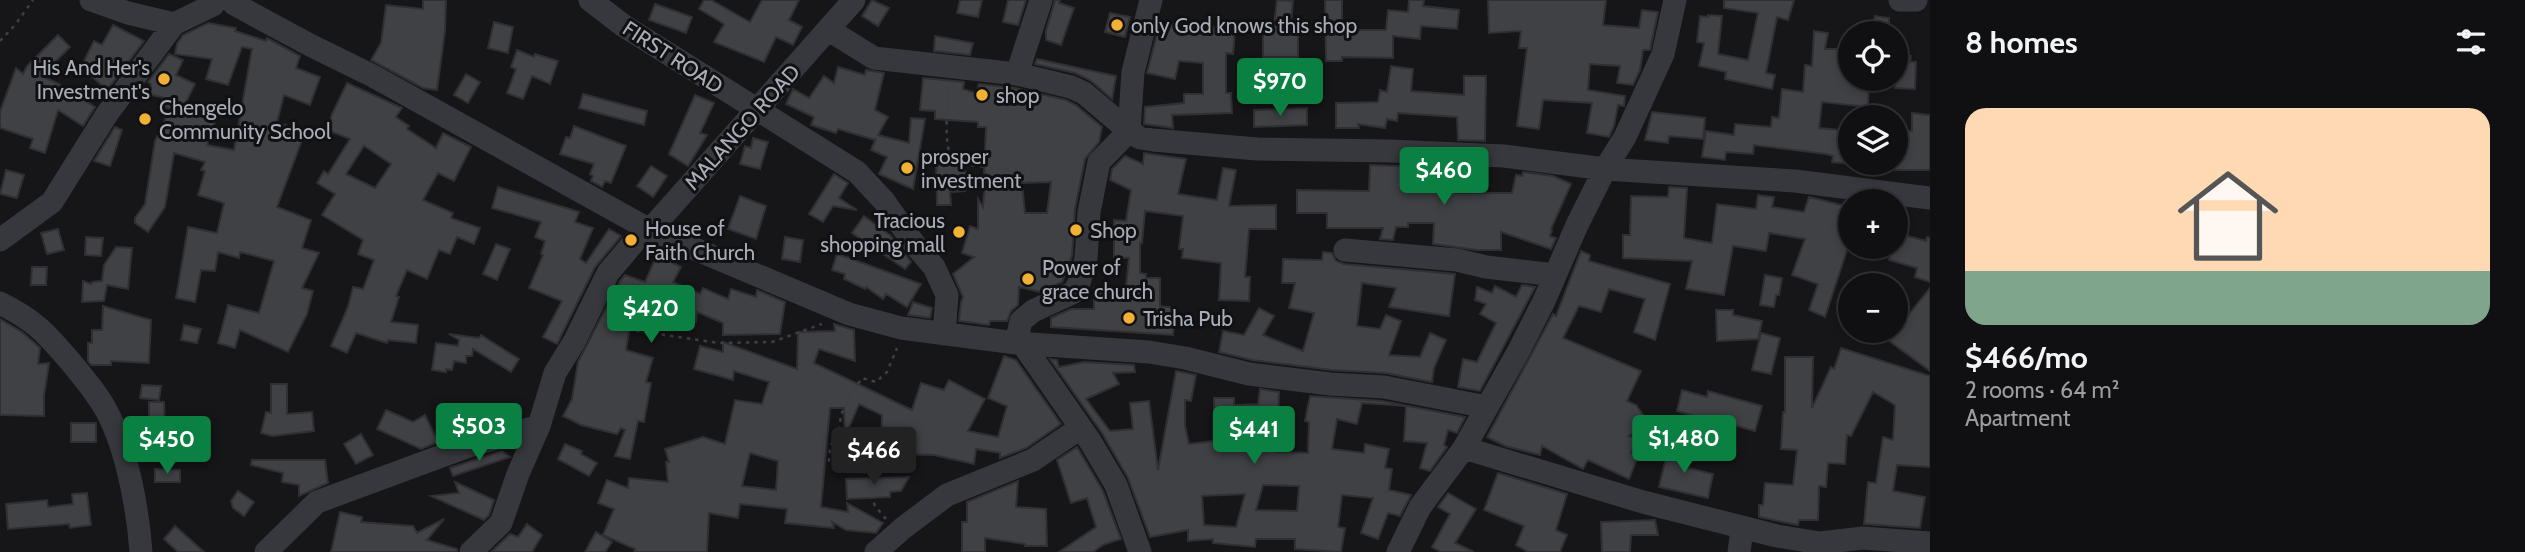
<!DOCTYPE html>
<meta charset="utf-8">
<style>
body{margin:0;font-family:Cabin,sans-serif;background:#19191b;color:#f1f3f6;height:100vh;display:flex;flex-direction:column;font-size:26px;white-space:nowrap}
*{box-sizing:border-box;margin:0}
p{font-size:23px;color:#9c9d9f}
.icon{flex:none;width:38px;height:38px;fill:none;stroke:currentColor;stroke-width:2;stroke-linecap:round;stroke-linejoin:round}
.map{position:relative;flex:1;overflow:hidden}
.details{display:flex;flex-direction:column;background:#101012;width:595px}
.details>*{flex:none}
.tools{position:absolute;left:1838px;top:21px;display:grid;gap:14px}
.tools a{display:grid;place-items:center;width:70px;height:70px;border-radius:50%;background:#101012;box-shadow:0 4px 10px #0003,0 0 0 2px #303032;font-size:35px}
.price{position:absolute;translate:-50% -60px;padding:0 16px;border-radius:7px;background:#0b8043;color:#fff;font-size:23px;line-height:46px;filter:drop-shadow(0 2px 4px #0008)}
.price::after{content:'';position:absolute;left:50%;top:42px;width:21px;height:16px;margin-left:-10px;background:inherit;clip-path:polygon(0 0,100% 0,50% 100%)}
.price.active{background:#222;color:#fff}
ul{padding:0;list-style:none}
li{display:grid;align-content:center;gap:14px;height:371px;padding:0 35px}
li span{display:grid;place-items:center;height:217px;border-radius:21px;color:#555}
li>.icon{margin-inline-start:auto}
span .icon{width:126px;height:126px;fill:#fffc;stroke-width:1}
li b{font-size:30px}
h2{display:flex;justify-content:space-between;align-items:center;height:84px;padding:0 35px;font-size:30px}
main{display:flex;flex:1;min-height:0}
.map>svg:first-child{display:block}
.building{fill:#404145;stroke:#303034;stroke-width:2;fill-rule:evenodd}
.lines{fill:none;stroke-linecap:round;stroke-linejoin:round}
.path{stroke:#3d3f44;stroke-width:2.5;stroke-dasharray:3.5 5;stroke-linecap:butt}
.minor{stroke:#37383d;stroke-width:23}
.poi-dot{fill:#f2b134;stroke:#111113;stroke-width:2.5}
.labels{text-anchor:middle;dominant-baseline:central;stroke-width:6;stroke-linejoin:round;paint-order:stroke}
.poi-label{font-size:21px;fill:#a8adb8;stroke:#111113;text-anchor:start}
.street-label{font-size:21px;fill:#a8adb8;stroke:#111113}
</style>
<main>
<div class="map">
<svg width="1930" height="552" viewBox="0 0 1930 552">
<rect width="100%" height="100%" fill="#161618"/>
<path class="building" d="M423,0H446L445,31L437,90L423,88L371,60L381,43L386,5L423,9Z
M704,0H711L750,22L762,0H799L789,20L802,27L793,45L776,37L764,62L714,42L724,24L699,9Z
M872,0L889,8L878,26L862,16Z
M960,0H982L978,17L957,13Z
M1008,0H1026L1018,25L1003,22Z
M1055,0H1060L1059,3L1074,8L1061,45L1046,40V31Z
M1277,0L1293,1L1290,34H1298V57H1263V34H1273Z
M1325,0H1342V24H1349V30H1386L1388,10L1408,12L1409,0H1424L1423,6L1459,10L1457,29L1421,26L1420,39L1393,36V58L1342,57V61H1326Z
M1488,0H1606L1603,25L1639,28L1642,10L1658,12L1650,50H1643L1640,70L1633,85L1617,83L1620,66L1590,64L1588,90L1625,96L1624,106L1618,105L1614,126L1609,137L1587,133L1592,103L1543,100L1539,129L1517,126L1527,48H1519L1521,31L1489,33Z
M1724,0H1794L1788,20L1777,17L1766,73L1775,75L1772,89L1725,79L1726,72L1699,66L1704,43L1697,42L1700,16L1708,17V15L1722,16L1718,54L1748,60L1758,13L1724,8Z
M655,4L692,17L686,33L649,20Z
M1110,13L1130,17L1125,37L1105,32Z
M1875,16L1889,18V33H1872Z
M494,22L513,27L508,53L488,48Z
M1165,22L1235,29L1233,54L1226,53V93H1231L1232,113L1172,115L1173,128L1144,124L1145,107L1184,103V94H1203V63L1179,61L1175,79L1147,73L1157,34L1164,36Z
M208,23L236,28L235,31L266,41L267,38L300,56L296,68L320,77L310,105L284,95L277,122L305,132L277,207L311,220L302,248L319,253L302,288L313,291L307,314L288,352L240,330L235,348L218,343L228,305L259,313L274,261L240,252L239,258L218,252L215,271L201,270L195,302L176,298L188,227L217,233L224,203L198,195L205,171L201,170L205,162L174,153L165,207L148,232L135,223V218L145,204L155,141L170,109L161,105L162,97L146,94L151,84L148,82L169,54L183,60L176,75L195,84L185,104L217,116L207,145L234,150L252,49L242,47L228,85L206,79L212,59L175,54L177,44L183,35Z
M113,25L144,41L107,90L81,67L94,41L102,45Z
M1814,31L1828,33L1825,49H1850V79H1869L1868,107L1822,102L1819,128L1850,131V164L1832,162L1833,156L1826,154L1754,145L1753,154L1726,152L1725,160L1702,157L1706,131L1734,135L1735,124L1771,127L1772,117L1779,118L1782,89L1803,92L1805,65L1812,66Z
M58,35L70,47L41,76L59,84L95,107L83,126L58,110L45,153L30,148L33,139L0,128V112L16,68L23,74L27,66Z
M935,36L973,43L970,55L934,51Z
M517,50L534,57L535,54L558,61L550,84L532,76L523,99L507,93L516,69L511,67Z
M1895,55L1911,56L1910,62H1916L1915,89L1895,88Z
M1037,59L1116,76L1112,99L1090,80L1075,73L1035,64Z
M1391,66L1413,69L1411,91L1464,95V76H1486L1485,141L1458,140L1457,117L1398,113L1397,121L1387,119L1385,128L1358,124L1359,128H1336V103L1378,102L1380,90L1387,92Z
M838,67L865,75L866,70L884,73L875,110L888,117L878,135L909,143L911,118L925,119L913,189L879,174L887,157L871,150L876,138L875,140L838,129L836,133L811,125L814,117L786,104L793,89L809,98L824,76L834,83Z
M466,74L480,82L468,103L454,95Z
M923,78L964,82L963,89L976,93L979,84L1015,88L1066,100L1076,105L1102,127L1099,142L1085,159L1075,209L1072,256L1062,282L1040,292L1019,287L1018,305L1011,311L1007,321H990L989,325L959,321L961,302L963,297L953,274L974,257L962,253L970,226L978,229V199L983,207L986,174L984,173L986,127H978V122L935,119V111L920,110ZM1051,182L1047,213H1025L1022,183Z
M347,83L402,108L396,117L409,126L407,129L436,148L443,133L471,147L454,181L438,173L423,200L453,213L451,218L480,228L474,244L457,237L450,254L439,250L427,279L407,270L396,296L399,297L391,322L418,325L416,343L388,340L387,343L356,333L347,353L331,346L348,307L353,287L363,289L374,260L358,254L363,240L322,215L335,194L317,183L324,171L328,174L350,139L327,130L332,114ZM364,146L391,164L375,188L346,174Z
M583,94L647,111L644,125L579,108Z
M695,95L714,103L700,133L707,135L688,166L669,154Z
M1307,108V125L1254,127V110Z
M1652,112L1705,118L1703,139L1669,136L1668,143L1645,140Z
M1912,113L1930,115V170H1895V131H1912Z
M574,126L626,146L611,183L605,181L602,187L591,181L593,176L590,174L594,164L560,154L566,137L570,138Z
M115,127L122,130L110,166L94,161Z
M753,138L768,142L760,169L740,164L745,146L751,148Z
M1144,153L1186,159L1178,194L1217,200L1223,168L1236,170L1229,206L1276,205V229H1249L1245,277H1250L1249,301L1219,300L1221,263L1182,258L1183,249H1179L1183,216L1145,211L1142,243H1140V273L1146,274V278H1160V306L1176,308L1173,335L1051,327V318L1071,309H1094V288L1126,287L1129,258L1114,257V220L1126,221L1131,190L1110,180L1112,169L1125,156L1143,164Z
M936,162L961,163L970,181L965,191L950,192L951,205H937Z
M1370,165L1456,168V193H1512L1516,175L1522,176L1523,172L1553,176L1571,184L1551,229L1552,230L1550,236L1556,238L1551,249L1501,232V250H1477L1433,244L1434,223H1408V227H1396L1393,240L1380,239L1383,228H1327V213H1297V190L1369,191Z
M651,166L667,176L653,197L637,186Z
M6,170L24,175L17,198L0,194Z
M834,174L848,183L839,198L857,210L833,206L823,222L809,214Z
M498,187L579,212L575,222L593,228L580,259L586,263L609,229L621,236L595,267L557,344L543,337L562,301L529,288L543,255L541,254L545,241L535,237L541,222L492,208Z
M1669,187L1687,188L1684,238L1712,243L1717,204L1756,209L1758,195L1774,197L1772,207L1804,212L1809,197L1850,207V241L1825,317L1809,310L1818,284L1792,275L1805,239L1769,233L1766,251L1733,246L1724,295L1686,289L1692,261L1623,258V235H1630L1631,196L1668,197Z
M740,196L766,206L756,239L728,229Z
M864,216L891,236L911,262L905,269L852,233Z
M58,229L64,250L47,254L41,233Z
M1896,233L1926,241L1927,237L1930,238V282L1915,277L1917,268L1889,260L1892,247H1895Z
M86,237L103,238L101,256L85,255Z
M785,237L803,240L800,262L782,259Z
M496,244L510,249L497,280L483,274Z
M116,247L132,248L128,289L107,285L104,301L82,302L83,281L91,284L92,282L102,281L104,265Z
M1581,251L1590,255L1589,261L1670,284L1655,340L1634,332L1645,299L1609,289L1601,312L1579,306L1563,338L1641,371L1627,401L1636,405L1649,423L1629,436L1638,438L1631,453L1638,456L1629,479L1588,460L1583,469L1542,446L1540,455L1505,446L1487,437L1553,314L1556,316Z
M1323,252L1332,253L1336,261L1344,264L1455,274L1449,316L1389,307L1396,288L1362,283L1357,326L1380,329L1386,315L1401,321L1389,355L1420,357L1430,333L1446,340L1434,368L1432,382L1385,373L1331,370L1252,360L1219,352L1223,331L1244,335L1259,308L1274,316L1263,335L1303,351L1314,313L1289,308L1295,283H1282L1283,259L1322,260Z
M837,254L846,257L921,284L907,307L886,294L883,299L866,287L865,289L844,279L845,274L832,270Z
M657,255L681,267L673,282L700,294L703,288L728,299L731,289L756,297L757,290L785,302L780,334L723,335V323L697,312L696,322L681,320L679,329L643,321L642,325L633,323V326H630L626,350L653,358L646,382L651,383L644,422L638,421L630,459L615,456L625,430L621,428L617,434L581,425L563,416L572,399L578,362L620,281L625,275L645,282Z
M32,267H47L46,285H31Z
M1765,275L1782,278L1779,295H1776L1774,307L1760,305Z
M1522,285L1535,287L1480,391L1458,387L1463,359L1477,362L1496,323L1480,314L1486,304L1475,300L1477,287L1492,293L1495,286L1516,297Z
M1930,288V371L1888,340Z
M913,302L932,308L930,318L908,315Z
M103,306L151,320L149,363L111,361V365H91L88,361V343H92V330H102Z
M1716,310H1733V315L1762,321L1758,339L1717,341Z
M0,319L22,332L40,348L38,364L49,363L44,396V416L0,415Z
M834,324L854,330L855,361L819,349L814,363L912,410L921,383L944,390L949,380L985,399L968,431L998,437L1007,406L988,398L1004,356L1016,360L1061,424L1026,448L1000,458V453L976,449L974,464L934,455L881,454L882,415L859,404L845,437L844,408H830L821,507L848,512L847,503L883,523L876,533L846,530L832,522L834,528L785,523L787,509L740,504L738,518L709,513L707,552H634L635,549L603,535L614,509L598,503L607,480L628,488L629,478L668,482L666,462H669L665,449L703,437L725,444L735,400L762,404L769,382L734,371L733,380L694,369L700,346L723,352V342L797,369L798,332L835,331ZM750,453L778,461L776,490L742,486Z
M184,325L201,329L197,343L181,340Z
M1761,333L1780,338L1771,374L1752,370Z
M449,334L479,338L481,335L519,359L511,372L473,349L472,356H466V363L454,361L452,370L446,369V372L432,370L436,343L458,346L459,340Z
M1841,348L1930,376V467L1897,465L1893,491L1925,497L1920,528L1864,524L1868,482L1876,483L1883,437L1893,440L1895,405L1873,392L1851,436L1847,435L1845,464L1828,463L1826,487L1819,486L1818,520H1799L1798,525L1759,517V505H1763L1765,483L1793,485L1797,450L1781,449L1783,412H1785V357H1813L1812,408L1831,367L1834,369Z
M1050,359L1057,360L1059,367L1084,362L1134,365L1135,372L1113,373L1119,384L1086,399L1110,431L1133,429L1130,403L1149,401L1158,470L1176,371L1196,375L1191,401L1185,400V426L1189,444L1214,441V398H1234V405L1258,404L1260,389L1279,392L1277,452L1308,453L1309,422L1305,421L1310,396L1382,401L1465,417L1457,433L1448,430L1444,445L1447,447L1430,471L1420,468L1427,443L1404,441L1406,406L1362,403L1357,424L1337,419L1332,449L1364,453L1365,444L1389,449L1385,468L1392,469L1389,490L1411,495L1400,516L1388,513L1378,539L1361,533L1373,498L1342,495L1338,527L1345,528L1341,552L1295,549V539H1256L1255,547L1213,543V539L1188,541V530L1150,537L1128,478L1102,433ZM1263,485L1299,486L1297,511L1256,510ZM1245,494L1236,527L1204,525L1202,496Z
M271,384H287V414L312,412L314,431L272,436L261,433L266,412L271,413Z
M142,385L161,386L159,400L140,398Z
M1682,390L1707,397L1708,391L1762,406L1755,431L1733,425L1732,427L1677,411Z
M149,402H164L166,457H149Z
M386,410L413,422L425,415L438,442L421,449L377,429Z
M71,423H96V442H71Z
M361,434L373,455L356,464L344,444Z
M565,444L582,451L581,454L597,463L589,476L558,459Z
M1669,445L1688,450L1684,467L1713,474L1708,498L1659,487Z
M1077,447L1103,491L1121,539L1103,545L1093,552H1059L1096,527L1087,498L1071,503L1057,460Z
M502,451L510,457L453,476L450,468Z
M252,460H325L328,483L299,496V485L282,482L283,473L251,465Z
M155,469L180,470V482H155Z
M1498,473L1567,494L1556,530L1567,535L1560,552H1528L1516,545L1524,526L1484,510Z
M909,477L901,491L890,492V497L847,499L846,479Z
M1018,481L1016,507L1046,509L1047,546H1025V544L985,538V552H962V522H967V502Z
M455,482L494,500L489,515L484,520L431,496L459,493Z
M238,491L254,502L244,516L233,508L231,501Z
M87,493L91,525L70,528L69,524L8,529L6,504L47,500L48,507L73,504L72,494Z
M1448,493L1476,509L1455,543L1474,552H1441L1432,547L1450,514L1438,507Z
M340,512L362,517L361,522L413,526L417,533L444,519L427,540L457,549V552H331Z
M1655,520L1658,535H1631L1630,552H1602L1601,522Z
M527,524L542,535L532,552H491L510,534L518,537Z
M175,526L204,552H178L164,539Z
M596,532L612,542L605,552H585Z"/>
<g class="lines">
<path class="path" d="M0,41L15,25L33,0
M948,87C948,106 943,143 952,159L968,165L1053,173L1078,163
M603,324L618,328L719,343L772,342L822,324
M886,519L875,506L862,464L829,461L830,446L839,431L841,415L851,394L862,378L876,382L887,372L897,348"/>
<path class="minor" d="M91,0L128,13L174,24
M590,0L624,26L857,172L884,201L915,245L934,267L947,295L944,334
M1900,0H1916
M234,4L308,44L373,76L650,230L849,314L901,328L1016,343L1149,352L1185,358L1249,374L1330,384L1384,387L1487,407
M829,30L874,58L1017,74L1071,87L1084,93L1129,131L1140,138L1153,140L1257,149L1390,151L1504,156L1605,169L1795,181L1930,198
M1017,74L1041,0
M0,240L52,202L107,114L174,24L213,5
M1345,250L1457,260L1486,267L1555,275
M0,303C34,320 45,332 69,360C83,377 97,393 107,412C127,449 138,510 141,552
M1016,343L1021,321L1033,311L1074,292L1079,283L1086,258L1089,212L1099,162L1129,131L1133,72L1151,0
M1022,343L1090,441L1116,485L1140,552
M1464,448L1643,502L1777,536L1820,543L1863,538L1930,543
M266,552L317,502L469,446L539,426
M471,552L501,523L518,474L539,426L555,373L574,342L608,273L640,235L650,230L854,0
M876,552L903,528L947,495L1033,460L1080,428
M1398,552L1420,507L1464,448L1517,354L1544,301L1577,225L1605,169L1625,137L1663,54L1675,0
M1739,552L1742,529"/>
</g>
<g class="poi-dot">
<circle cx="1117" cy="25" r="7"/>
<circle cx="164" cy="79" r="7"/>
<circle cx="982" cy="95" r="7"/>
<circle cx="145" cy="119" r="7"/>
<circle cx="907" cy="168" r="7"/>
<circle cx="1076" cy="230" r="7"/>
<circle cx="959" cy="232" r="7"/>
<circle cx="631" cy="240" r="7"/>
<circle cx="1028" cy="279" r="7"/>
<circle cx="1129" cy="318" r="7"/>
</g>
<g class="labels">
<g class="poi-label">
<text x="1131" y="25">only God knows this shop</text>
<text x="150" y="67" text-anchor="end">His And Her's<tspan x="150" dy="24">Investment's</tspan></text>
<text x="996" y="95">shop</text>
<text x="159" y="107">Chengelo<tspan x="159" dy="24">Community School</tspan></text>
<text x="921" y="156">prosper<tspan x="921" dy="24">investment</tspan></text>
<text x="945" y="220" text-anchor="end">Tracious<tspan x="945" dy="24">shopping mall</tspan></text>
<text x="645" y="228">House of<tspan x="645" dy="24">Faith Church</tspan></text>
<text x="1090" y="230">Shop</text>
<text x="1042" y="267">Power of<tspan x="1042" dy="24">grace church</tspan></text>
<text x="1143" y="318">Trisha Pub</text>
</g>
<g class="street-label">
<text transform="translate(673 57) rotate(33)">FIRST ROAD</text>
<text transform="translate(742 127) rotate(-48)">MALANGO ROAD</text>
</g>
</g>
</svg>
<div class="tools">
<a><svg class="icon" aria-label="locate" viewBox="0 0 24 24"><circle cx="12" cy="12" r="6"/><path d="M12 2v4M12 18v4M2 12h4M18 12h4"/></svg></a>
<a><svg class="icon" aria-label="layers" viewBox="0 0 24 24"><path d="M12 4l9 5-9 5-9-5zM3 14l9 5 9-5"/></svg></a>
<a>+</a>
<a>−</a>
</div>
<b class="price" style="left:1280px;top:118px">$970</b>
<b class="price" style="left:1444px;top:207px">$460</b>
<b class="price" style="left:651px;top:345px">$420</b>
<b class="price" style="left:479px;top:463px">$503</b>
<b class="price" style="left:1254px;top:466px">$441</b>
<b class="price" style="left:1684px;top:475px">$1,480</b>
<b class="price" style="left:167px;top:476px">$450</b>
<b class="price active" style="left:874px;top:487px">$466</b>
</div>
<section class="details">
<h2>8 homes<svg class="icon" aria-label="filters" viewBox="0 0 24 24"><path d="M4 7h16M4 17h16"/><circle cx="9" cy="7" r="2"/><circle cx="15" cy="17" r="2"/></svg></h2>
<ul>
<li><span style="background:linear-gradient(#ffd9b3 75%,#7fa58c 0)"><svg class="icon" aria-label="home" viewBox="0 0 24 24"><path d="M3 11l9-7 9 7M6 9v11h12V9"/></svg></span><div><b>$466/mo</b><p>2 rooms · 64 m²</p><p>Apartment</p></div></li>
</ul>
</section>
</main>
